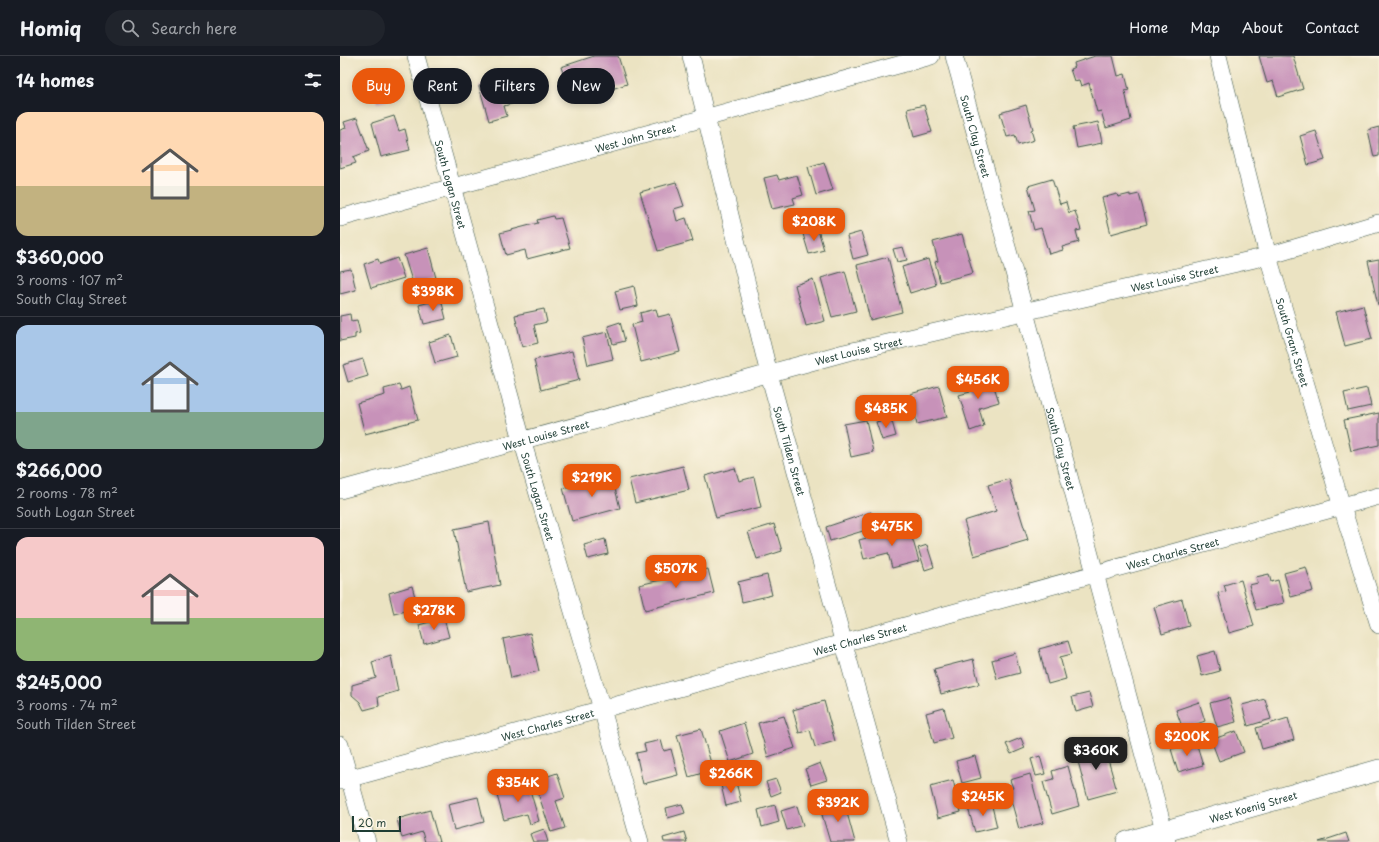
<!DOCTYPE html>
<meta charset="utf-8">
<style>
body{margin:0;font-family:"Playpen Sans",sans-serif;background:#20242c;color:#f1f3f6;height:100vh;display:flex;flex-direction:column;font-size:15px;white-space:nowrap}
*{box-sizing:border-box;margin:0}
p{font-size:13px;color:#9ea1a6}
.icon{flex:none;width:22px;height:22px;fill:none;stroke:currentColor;stroke-width:2;stroke-linecap:round;stroke-linejoin:round}
.map{position:relative;flex:1;overflow:hidden}
.details{display:flex;flex-direction:column;background:#171b24;width:340px}
.details>*{flex:none}
.banner{position:absolute;left:12px;top:12px;width:380px;height:36px;display:flex;gap:8px}
.scale{position:absolute;left:12px;bottom:10px;width:49px;box-sizing:border-box;padding-left:4px;border:2px solid #1f3d34;border-top:0;font-size:11px;line-height:14px;white-space:nowrap;color:#1f3d34;-webkit-text-stroke:3px #fcf5e5;paint-order:stroke}
.price{position:absolute;translate:-50% -34px;padding:0 9px;border-radius:8px;background:#ea580c;color:#fff;font-size:13px;line-height:26px;filter:drop-shadow(0 1px 2px #0008)}
.price::after{content:'';position:absolute;left:50%;top:24px;width:12px;height:9px;margin-left:-6px;background:inherit;clip-path:polygon(0 0,100% 0,50% 100%)}
.price.current{background:#222;color:#fff}
ul{padding:0;list-style:none}
li{display:grid;align-content:center;gap:8px;height:212px;padding:0 16px}
li+li{border-top:1px solid #363941}
li span{display:grid;place-items:center;height:124px;border-radius:12px;color:#555}
li>.icon{margin-inline-start:auto}
span .icon{width:72px;height:72px;fill:#fffc;stroke-width:1}
li b{font-size:17px}
h2{display:flex;justify-content:space-between;align-items:center;height:48px;padding:0 16px;font-size:17px}
.chip{padding:0 14px;border-radius:18px;background:#171b24;box-shadow:0 2px 6px #0003;font-size:14px;line-height:36px}
.chip.current{background:#ea580c;color:#fff}
header{display:flex;align-items:center;gap:24px;box-sizing:border-box;height:56px;padding:0 20px;background:#171b24;border-bottom:1px solid #363941}
header strong{font-size:19px}
nav{display:flex;gap:22px;margin-inline-start:auto;font-size:14px}
.search{width:280px;height:36px;background:#20242c;display:flex;align-items:center;gap:10px;box-sizing:border-box;padding:0 14px;border-radius:22px;color:#9ea1a6;font-size:15px}
main{display:flex;flex:1;min-height:0}
.map>svg:first-child{display:block}
.building{fill:#c792b9}
.lines{fill:none;stroke-linecap:round;stroke-linejoin:round}
.minor-casing{stroke:#3e5649;stroke-width:18}
.tertiary-casing{stroke:#3e5649;stroke-width:22}
.minor{stroke:#fff;stroke-width:17}
.tertiary{stroke:#fff;stroke-width:21}
.labels{text-anchor:middle;dominant-baseline:central;stroke-width:3;stroke-linejoin:round;paint-order:stroke}
.street-label{font-size:10px;fill:#1f3d34;stroke:#fcf5e5}
</style>
<header>
<strong>Homiq</strong>
<div class="search"><svg class="icon" aria-label="search" viewBox="0 0 24 24"><circle cx="10" cy="10" r="6"/><path d="M15 15l6 6"/></svg>Search here</div>
<nav><a>Home</a><a>Map</a><a>About</a><a>Contact</a></nav>
</header>
<main>
<section class="details">
<h2>14 homes<svg class="icon" aria-label="filters" viewBox="0 0 24 24"><path d="M4 7h16M4 17h16"/><circle cx="9" cy="7" r="2"/><circle cx="15" cy="17" r="2"/></svg></h2>
<ul>
<li><span style="background:linear-gradient(#ffd9b3 60%,#c2b280 0)"><svg class="icon" aria-label="home" viewBox="0 0 24 24"><path d="M3 11l9-7 9 7M6 9v11h12V9"/></svg></span><div><b>$360,000</b><p>3 rooms · 107 m²</p><p>South Clay Street</p></div></li>
<li><span style="background:linear-gradient(#a9c7e8 70%,#7fa58c 0)"><svg class="icon" aria-label="home" viewBox="0 0 24 24"><path d="M3 11l9-7 9 7M6 9v11h12V9"/></svg></span><div><b>$266,000</b><p>2 rooms · 78 m²</p><p>South Logan Street</p></div></li>
<li><span style="background:linear-gradient(#f6c9c9 65%,#8fb573 0)"><svg class="icon" aria-label="home" viewBox="0 0 24 24"><path d="M3 11l9-7 9 7M6 9v11h12V9"/></svg></span><div><b>$245,000</b><p>3 rooms · 74 m²</p><p>South Tilden Street</p></div></li>
</ul>
</section>
<div class="map">
<svg width="1039" height="786" viewBox="0 0 1039 786">
<rect width="100%" height="100%" fill="#fcf5e5"/>
<filter id="ink" filterUnits="userSpaceOnUse"><feTurbulence type="fractalNoise" baseFrequency=".025" numOctaves="2"/><feDisplacementMap in="SourceGraphic" scale="8" xChannelSelector="R" yChannelSelector="G"/><feConvolveMatrix kernelMatrix="1 2 1 2 8 2 1 2 1" color-interpolation-filters="sRGB"/></filter>
<filter id="wash" filterUnits="userSpaceOnUse"><feTurbulence type="fractalNoise" baseFrequency=".012" numOctaves="4" result="noise"/><feDisplacementMap in="SourceGraphic" scale="16" xChannelSelector="R" yChannelSelector="G"/><feGaussianBlur stdDeviation="0.9" result="paint"/><feColorMatrix in="noise" values="0 0 0 0 0 0 0 0 0 0 0 0 0 0 0 0 0 1.4 0 .05"/><feComposite in="paint" operator="in"/></filter>
<g filter="url(#wash)">
<rect width="100%" height="100%" fill="#ebe3c2"/>
<g id="blocks">
<path class="building" d="M254,0H278L287,28L262,36L257,23L244,27L247,38L232,43L221,11Z
M755,0H773L778,20L785,18L789,34L785,35L791,64L766,72L761,55L757,56L749,27L741,30L739,24L734,25L730,13L735,11L734,7Z
M919,0H953L963,33L938,41L933,25L927,27Z
M195,18L202,39L164,50L167,60L149,65L139,30L153,25L155,29Z
M54,22L59,42L37,47L32,27Z
M584,49L592,76L574,81L567,53Z
M686,49L693,73L691,74L694,84L678,89L675,79L667,81L660,57Z
M54,60L59,75L65,73L70,94L41,101L32,67Z
M17,62L29,95L13,101L16,107L0,112V74L6,72L4,66Z
M758,66L762,87L737,92L733,71Z
M1039,71V100L1034,101L1028,74Z
M976,75L985,104L968,109L960,80Z
M484,106L493,134L476,139L468,111Z
M437,119L439,124L457,119L463,139L453,142L455,148L432,153L424,122Z
M712,123L720,148L726,146L729,157L735,155L741,174L736,175L739,186L722,191L723,194L709,198L701,172L694,174L689,155L695,154L688,130Z
M336,126L344,150L334,153L337,165L346,162L353,185L318,195L300,136Z
M777,138L778,141L790,138V140L799,138L807,168L771,178L762,142Z
M213,160L214,163L221,162L230,192L187,203L185,194L166,199L160,177L198,167L197,164Z
M478,174L484,194L469,198L463,178Z
M521,176L528,199L513,203L507,180Z
M622,178L633,217L600,226L595,206L598,205L593,186Z
M563,191L567,204L557,206L553,193Z
M88,192L96,222L73,228L64,199Z
M548,201L562,256L530,264L517,209Z
M57,202L64,222L31,232L24,208L38,203L40,208Z
M588,203L596,229L570,237L562,211Z
M1039,203V249H1038L1028,205Z
M11,213L16,234L0,238V215Z
M505,215L516,255L492,261L481,222Z
M473,223L485,265L466,270L455,229Z
M294,230L298,250L280,254L275,235Z
M101,243L106,263L84,268L79,249Z
M1023,249L1032,283L1005,290L996,256Z
M204,253L207,266L194,269L198,287L182,291L175,259Z
M316,253L318,261L330,258L340,296L301,306L292,269L302,266L300,257Z
M10,258L11,265L17,264L20,277L15,278V282L0,285V260Z
M280,266L285,285L273,288L268,270Z
M267,276L273,303L248,309L242,282Z
M111,279L117,301L95,307L89,286Z
M232,295L239,324L201,334L194,304Z
M23,303L28,320L8,326L3,309Z
M650,318L659,346L639,352L644,370L630,375L619,339L630,336L627,326Z
M59,329L61,334L69,331L78,364L25,378L17,347L45,339L44,333Z
M599,330L607,361L577,368L570,338Z
M1027,332L1031,350L1008,355L1004,337Z
M1039,357V389L1011,395L1004,364Z
M551,362L556,380L542,384L536,366Z
M526,364L533,396L511,401L504,368Z
M343,410L349,434L295,447L289,423Z
M395,412L399,425L414,421L421,451L376,462L365,420Z
M271,417L280,452L232,465L223,432L248,425L250,434L258,431L255,421Z
M669,423L688,484L634,500L624,465L656,455L648,429Z
M531,456L536,471L490,485L486,471Z
M149,466L160,529L126,536L114,473Z
M434,468L442,495L417,503L408,476Z
M569,471L579,505L552,512L548,497L524,503L519,484Z
M265,483L268,498L248,503L244,489Z
M587,489L594,511L585,514L578,492Z
M966,511L973,535L951,541L944,517Z
M368,513L374,537L305,554L299,529Z
M929,518L931,526L938,524L944,547L916,554L909,529L918,527L916,521Z
M427,519L432,539L402,546L398,526Z
M901,524L914,570L889,577L878,537L886,535L884,529Z
M72,530L78,552L54,558L49,537Z
M842,543L849,570L822,578L814,551Z
M104,562L109,581L84,588L79,569Z
M190,577L199,615L171,622L163,583Z
M728,585L732,598L720,601L726,623L708,628L699,593Z
M875,595L880,615L862,620L857,600Z
M675,597L680,617L657,623L652,604Z
M51,600L58,635L38,641L39,650L24,654L20,646L12,639V629L36,622L32,606Z
M633,603L639,628L601,638L594,613Z
M749,637L753,651L736,656L732,641Z
M889,642L896,666L877,671L870,647Z
M925,643L931,663L908,670L902,649Z
M484,645L495,685L475,691L470,674L459,677L453,654Z
M859,646L865,665L843,673L836,654Z
M604,652L612,682L594,687L586,657Z
M444,660L455,692L428,701L418,667Z
M948,662L954,684L922,693L916,672Z
M404,667L413,698L390,706L380,675Z
M361,673L373,714L349,721L337,679Z
M896,675L904,696L879,705L871,684Z
M681,682L685,692L671,698L666,688Z
M321,684L324,695L331,693L338,719L303,728L296,697L306,695L304,688Z
M763,686L777,735L748,743L735,694Z
M856,686L863,709L838,716L831,693Z
M635,700L641,722L622,727L616,705Z
M700,700L705,718L696,720L691,703Z
M480,707L487,724L471,729L465,713Z
M728,710L739,750L712,758L703,726L714,723L712,715Z
M217,717L225,742L216,745L225,772L211,776L194,725Z
M690,718L703,767L679,773L668,733L673,732L670,724Z
M436,723L441,736L431,740L426,726Z
M613,724L621,756L598,762L590,730Z
M396,726L401,746L386,750L381,729Z
M188,727L199,765L190,768L187,758L164,764L156,736Z
M138,741L144,766L114,774L108,748Z
M504,746L515,786H490L480,752Z
M651,746L657,771L635,776L628,752Z
M342,748L345,757L328,762L326,752Z
M435,749L439,766L422,771L418,754Z
M457,750L463,769L447,774L441,755Z
M90,754L99,786H85L82,776L62,782L57,763Z
M204,773L208,786H193L190,778Z
M344,776L347,786H324L323,782Z
M1006,777L1009,786H979Z"/>
</g>
</g>
<g filter="url(#ink)">
<use href="#blocks" fill-opacity="0" stroke="#3e5649" stroke-width="1"/>
<g class="lines">
<g class="minor-casing">
<g id="minor">
<path id="s1" d="M76,0L182,384L262,653L300,786"/>
<path id="s2" d="M351,0L429,318L559,786"/>
<path id="s3" d="M614,0L685,256L827,786"/>
<path id="s4" d="M878,0L928,200L1002,451L1039,569"/>
<path id="s5" d="M0,162L591,0"/>
<path id="s6" d="M0,434L504,297L928,200L1039,167"/>
<path d="M0,689L27,786"/>
<path id="s7" d="M0,725L1039,440"/>
</g>
</g>
<g class="tertiary-casing">
<g id="tertiary">
<path id="s8" d="M787,786L1039,714"/>
</g>
</g>
<use href="#minor" class="minor"/>
<use href="#tertiary" class="tertiary"/>
</g>
</g>
<g class="labels">
<g class="street-label">
<text stroke="none"><textPath href="#s5" startOffset="306">West John Street</textPath></text>
<text stroke="none"><textPath href="#s3" startOffset="83">South Clay Street</textPath></text>
<text stroke="none"><textPath href="#s1" startOffset="133">South Logan Street</textPath></text>
<text stroke="none"><textPath href="#s6" startOffset="861">West Louise Street</textPath></text>
<text stroke="none"><textPath href="#s4" startOffset="296">South Grant Street</textPath></text>
<text stroke="none"><textPath href="#s6" startOffset="537">West Louise Street</textPath></text>
<text stroke="none"><textPath href="#s6" startOffset="213">West Louise Street</textPath></text>
<text stroke="none"><textPath href="#s3" startOffset="407">South Clay Street</textPath></text>
<text stroke="none"><textPath href="#s2" startOffset="407">South Tilden Street</textPath></text>
<text stroke="none"><textPath href="#s1" startOffset="457">South Logan Street</textPath></text>
<text stroke="none"><textPath href="#s7" startOffset="863">West Charles Street</textPath></text>
<text stroke="none"><textPath href="#s7" startOffset="539">West Charles Street</textPath></text>
<text stroke="none"><textPath href="#s7" startOffset="215">West Charles Street</textPath></text>
<text stroke="none"><textPath href="#s8" startOffset="131">West Koenig Street</textPath></text>
</g>
</g>
</svg>
<div class="scale">20 m</div>
<b class="price" style="left:474px;top:186px">$208K</b>
<b class="price" style="left:93px;top:256px">$398K</b>
<b class="price" style="left:638px;top:344px">$456K</b>
<b class="price" style="left:546px;top:373px">$485K</b>
<b class="price" style="left:252px;top:442px">$219K</b>
<b class="price" style="left:552px;top:491px">$475K</b>
<b class="price" style="left:336px;top:533px">$507K</b>
<b class="price" style="left:94px;top:575px">$278K</b>
<b class="price" style="left:847px;top:701px">$200K</b>
<b class="price current" style="left:756px;top:715px">$360K</b>
<b class="price" style="left:391px;top:738px">$266K</b>
<b class="price" style="left:178px;top:747px">$354K</b>
<b class="price" style="left:643px;top:761px">$245K</b>
<b class="price" style="left:498px;top:767px">$392K</b>
<div class="banner">
<a class="chip current">Buy</a>
<a class="chip">Rent</a>
<a class="chip">Filters</a>
<a class="chip">New</a>
</div>
</div>
</main>
